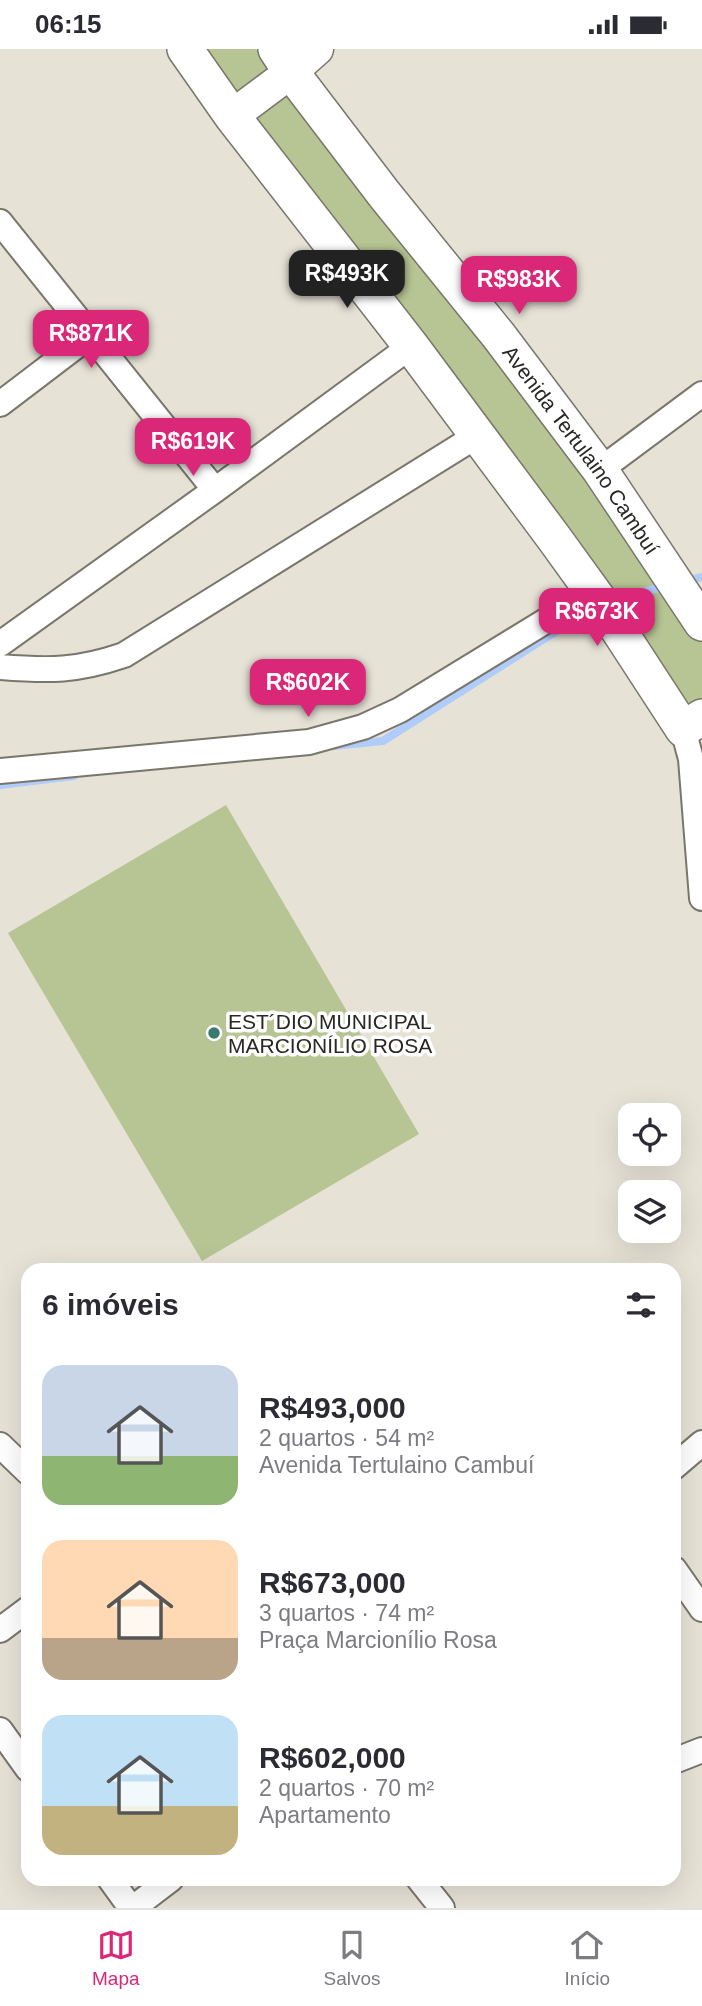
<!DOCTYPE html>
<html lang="pt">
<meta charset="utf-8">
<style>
body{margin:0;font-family:Arial,sans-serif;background:#f2f2f3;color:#2b2b33;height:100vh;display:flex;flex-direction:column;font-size:26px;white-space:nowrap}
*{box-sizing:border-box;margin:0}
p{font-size:23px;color:#7c7c81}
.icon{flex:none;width:38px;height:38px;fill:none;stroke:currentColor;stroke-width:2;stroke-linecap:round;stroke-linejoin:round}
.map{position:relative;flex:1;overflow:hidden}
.panel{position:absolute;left:21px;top:1214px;width:660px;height:623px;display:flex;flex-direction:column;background:#fff;border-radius:21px;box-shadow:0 7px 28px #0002}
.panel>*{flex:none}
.tools{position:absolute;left:618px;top:1054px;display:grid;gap:14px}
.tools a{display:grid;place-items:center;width:63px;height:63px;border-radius:14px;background:#fff;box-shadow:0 7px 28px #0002;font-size:35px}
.price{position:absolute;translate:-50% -60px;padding:0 16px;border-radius:14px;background:#db2777;color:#fff;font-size:23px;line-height:46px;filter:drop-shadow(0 2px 4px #0008)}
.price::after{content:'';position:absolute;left:50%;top:42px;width:21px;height:16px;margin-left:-10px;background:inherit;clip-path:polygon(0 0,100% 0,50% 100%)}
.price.selected{background:#222;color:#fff}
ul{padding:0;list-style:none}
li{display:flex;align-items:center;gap:21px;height:175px;padding:0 21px}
li span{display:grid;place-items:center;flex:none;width:196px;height:140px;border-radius:21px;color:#555}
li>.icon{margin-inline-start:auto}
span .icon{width:84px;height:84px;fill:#fffc;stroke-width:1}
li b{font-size:30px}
h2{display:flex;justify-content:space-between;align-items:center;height:84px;padding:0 21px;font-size:30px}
.status{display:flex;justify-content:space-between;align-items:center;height:49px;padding:0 35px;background:#fff;direction:ltr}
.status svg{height:19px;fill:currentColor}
.dock{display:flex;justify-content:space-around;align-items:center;height:98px;border-top:2px solid #e1e1e2;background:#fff;font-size:19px;color:#7c7c81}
.dock a{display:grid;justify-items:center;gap:4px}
.dock .selected{color:#db2777}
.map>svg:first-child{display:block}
.green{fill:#b7c493}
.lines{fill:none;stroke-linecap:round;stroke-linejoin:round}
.stream{stroke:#afccfb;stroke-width:8}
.minor-casing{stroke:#7a766b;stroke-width:28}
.tertiary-casing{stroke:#7a766b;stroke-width:35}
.secondary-casing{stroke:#7a766b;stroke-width:38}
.minor{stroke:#fff;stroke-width:24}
.tertiary{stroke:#fff;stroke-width:32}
.secondary{stroke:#fff;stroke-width:35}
.poi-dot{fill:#387b6e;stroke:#fff;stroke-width:2.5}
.labels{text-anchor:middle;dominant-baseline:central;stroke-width:7;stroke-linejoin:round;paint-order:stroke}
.street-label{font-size:21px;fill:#2a2824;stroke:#fff}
.poi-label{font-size:21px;fill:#2a2824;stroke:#fff;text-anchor:start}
</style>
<div class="status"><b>06:15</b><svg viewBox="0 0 49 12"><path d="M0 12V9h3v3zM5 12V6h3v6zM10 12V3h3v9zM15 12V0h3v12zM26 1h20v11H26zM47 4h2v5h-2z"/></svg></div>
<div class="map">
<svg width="702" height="1859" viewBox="0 0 702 1859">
<rect width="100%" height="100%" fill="#e6e2d6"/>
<path class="green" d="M195,0H256L594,437L702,592V654L698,656L683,652Z
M226,756L419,1085L202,1212L8,884Z"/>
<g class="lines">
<path class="stream" d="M686,532L702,528
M611,551L666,537
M333,697L383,692L593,559
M0,736L74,727"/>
<g class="minor-casing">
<path id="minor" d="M0,173L215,441
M0,355L92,285
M600,421L702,345
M0,595L215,441L411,297
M0,618C50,622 77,622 124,606L478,386
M683,680L691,710L702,849
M0,722L309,693L363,678L400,661L593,543
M0,1396L28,1423
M674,1418L702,1394
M674,1520L702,1560
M0,1581L28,1560
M0,1681L28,1720
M674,1712L702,1701
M110,1830L131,1859
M419,1830L442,1859
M133,1859L171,1830"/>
</g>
<g class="tertiary-casing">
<path id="tertiary" d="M232,67L291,23L317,0"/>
</g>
<g class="secondary-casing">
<g id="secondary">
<path d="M185,0L232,67L411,297L554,489L601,554L683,680L702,668"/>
<path id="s1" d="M276,0L291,23L384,145L499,287L600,421L702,574"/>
</g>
</g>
<use href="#minor" class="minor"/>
<use href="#tertiary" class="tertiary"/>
<use href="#secondary" class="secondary"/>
</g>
<circle class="poi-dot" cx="214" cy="984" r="7"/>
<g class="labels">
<g class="street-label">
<text stroke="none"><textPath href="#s1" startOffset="504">Avenida Tertulaino Cambuí</textPath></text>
</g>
<g class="poi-label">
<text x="228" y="972">EST´DIO MUNICIPAL<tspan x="228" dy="24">MARCIONÍLIO ROSA</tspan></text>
</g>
</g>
</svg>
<div class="tools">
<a><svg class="icon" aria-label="locate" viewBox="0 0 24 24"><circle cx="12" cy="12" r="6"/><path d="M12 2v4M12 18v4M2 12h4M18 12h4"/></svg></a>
<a><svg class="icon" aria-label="layers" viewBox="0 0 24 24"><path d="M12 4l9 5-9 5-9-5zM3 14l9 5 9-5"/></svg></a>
</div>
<b class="price selected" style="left:347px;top:261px">R$493K</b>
<b class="price" style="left:519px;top:267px">R$983K</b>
<b class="price" style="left:91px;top:321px">R$871K</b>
<b class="price" style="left:193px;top:429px">R$619K</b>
<b class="price" style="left:597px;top:599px">R$673K</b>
<b class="price" style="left:308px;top:670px">R$602K</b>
<section class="panel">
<h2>6 imóveis<svg class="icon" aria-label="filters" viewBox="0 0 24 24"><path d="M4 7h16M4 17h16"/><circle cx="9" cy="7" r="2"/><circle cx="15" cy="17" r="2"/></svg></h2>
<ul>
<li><span style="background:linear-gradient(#c9d6e8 65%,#8fb573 0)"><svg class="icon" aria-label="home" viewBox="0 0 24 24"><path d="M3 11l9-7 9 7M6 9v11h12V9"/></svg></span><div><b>R$493,000</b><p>2 quartos · 54 m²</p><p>Avenida Tertulaino Cambuí</p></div></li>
<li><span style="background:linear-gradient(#ffd9b3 70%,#b9a48a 0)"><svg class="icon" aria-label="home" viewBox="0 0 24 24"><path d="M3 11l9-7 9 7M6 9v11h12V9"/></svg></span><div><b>R$673,000</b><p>3 quartos · 74 m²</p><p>Praça Marcionílio Rosa</p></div></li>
<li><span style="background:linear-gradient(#bfe0f5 65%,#c2b280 0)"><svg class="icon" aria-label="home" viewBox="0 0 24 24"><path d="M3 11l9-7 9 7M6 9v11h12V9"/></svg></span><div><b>R$602,000</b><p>2 quartos · 70 m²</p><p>Apartamento</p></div></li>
</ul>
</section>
</div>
<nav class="dock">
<a class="selected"><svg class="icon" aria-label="map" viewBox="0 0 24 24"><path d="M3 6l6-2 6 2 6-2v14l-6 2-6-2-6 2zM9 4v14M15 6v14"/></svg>Mapa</a>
<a><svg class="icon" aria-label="saved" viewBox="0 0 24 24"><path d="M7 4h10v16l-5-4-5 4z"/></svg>Salvos</a>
<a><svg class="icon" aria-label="home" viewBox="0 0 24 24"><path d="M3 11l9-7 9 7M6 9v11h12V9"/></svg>Início</a>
</nav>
